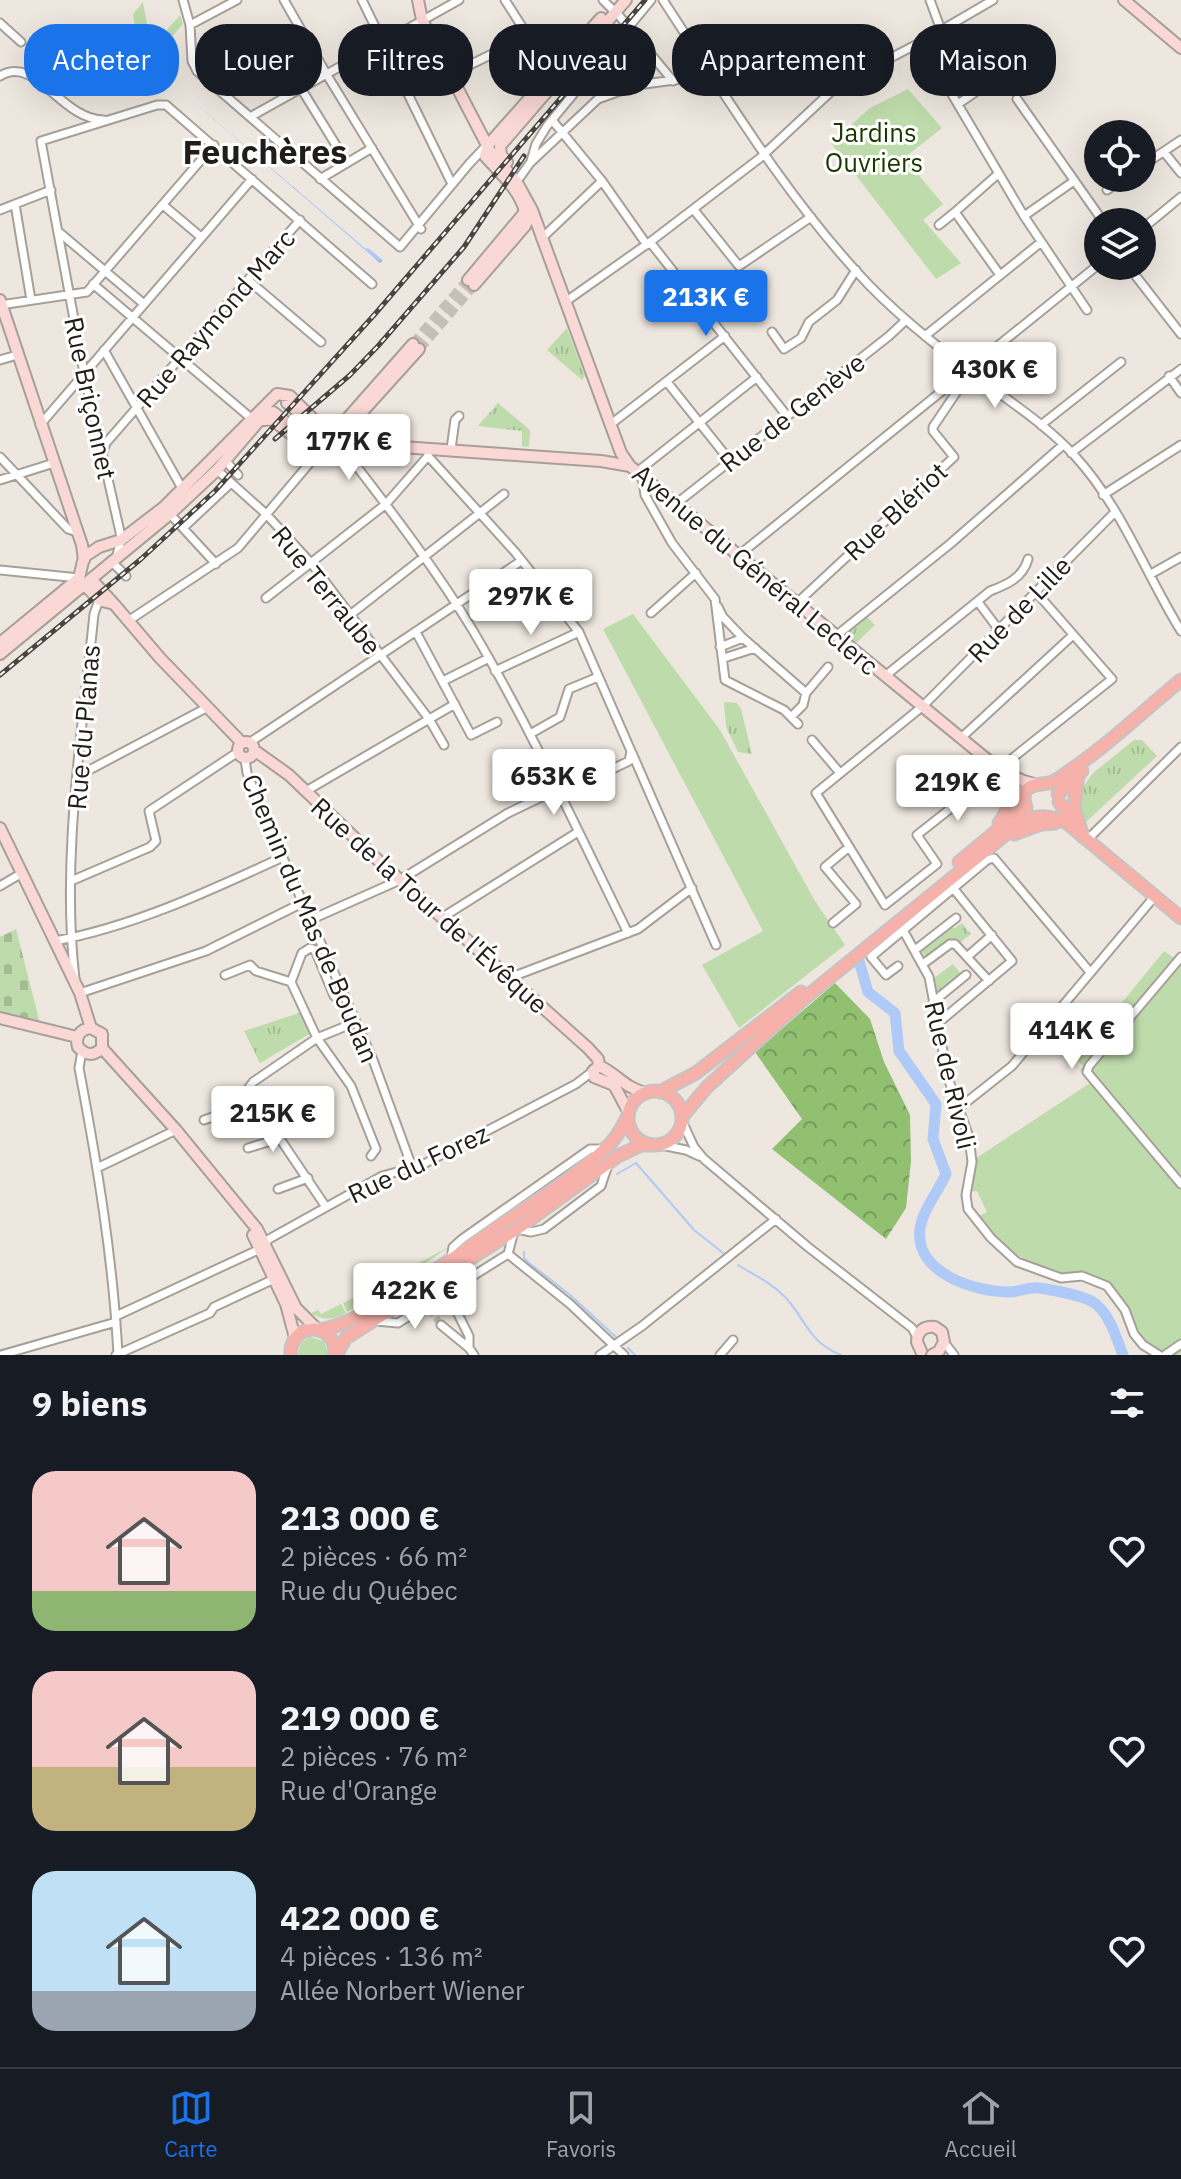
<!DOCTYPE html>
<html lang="fr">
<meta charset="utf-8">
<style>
body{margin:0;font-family:"IBM Plex Sans",sans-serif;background:#242831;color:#f1f3f6;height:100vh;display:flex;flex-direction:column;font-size:30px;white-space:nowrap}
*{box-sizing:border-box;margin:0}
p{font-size:26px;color:#9ea1a6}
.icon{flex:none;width:44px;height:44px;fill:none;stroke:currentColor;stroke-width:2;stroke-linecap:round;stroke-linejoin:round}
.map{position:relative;height:1355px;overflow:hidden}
.panel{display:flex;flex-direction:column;background:#171b24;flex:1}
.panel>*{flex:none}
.hud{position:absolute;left:24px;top:24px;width:1134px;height:72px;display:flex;gap:16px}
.controls{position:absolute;left:1084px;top:120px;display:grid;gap:16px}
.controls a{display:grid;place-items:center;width:72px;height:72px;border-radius:50%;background:#171b24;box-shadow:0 8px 32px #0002;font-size:40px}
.price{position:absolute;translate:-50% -68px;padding:0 18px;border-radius:8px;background:#fff;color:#222;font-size:26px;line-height:52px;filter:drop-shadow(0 2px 4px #0008)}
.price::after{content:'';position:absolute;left:50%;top:48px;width:24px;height:18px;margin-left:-12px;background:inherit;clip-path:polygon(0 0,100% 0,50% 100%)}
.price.current{background:#1a73e8;color:#fff}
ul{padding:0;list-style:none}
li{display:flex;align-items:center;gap:24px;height:200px;padding:0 32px}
li span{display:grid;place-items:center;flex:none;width:224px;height:160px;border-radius:24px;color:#555}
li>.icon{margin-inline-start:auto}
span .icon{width:96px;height:96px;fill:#fffc;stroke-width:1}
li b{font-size:34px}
h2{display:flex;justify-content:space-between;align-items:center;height:96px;padding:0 32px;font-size:34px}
.tag{padding:0 28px;border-radius:32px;background:#171b24;box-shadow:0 8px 32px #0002;font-size:28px;line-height:72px}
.tag.current{background:#1a73e8;color:#fff}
.tabs{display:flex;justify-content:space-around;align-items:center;height:112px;border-top:2px solid #363941;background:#171b24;font-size:22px;color:#9ea1a6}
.tabs a{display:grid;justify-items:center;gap:4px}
.tabs .current{color:#1a73e8}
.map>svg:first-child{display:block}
.green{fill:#bedbab}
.forest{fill:url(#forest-crowns)}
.cemetery{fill:url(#cemetery-stones)}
.park{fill:url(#park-tufts)}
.water{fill:url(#water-ripples)}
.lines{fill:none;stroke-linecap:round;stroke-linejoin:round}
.stream{stroke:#b0caf8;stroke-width:2}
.river{stroke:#b0caf8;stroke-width:11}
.street-tunnel{stroke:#c5bfb8;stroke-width:7;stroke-dasharray:7 3.5;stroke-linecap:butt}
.secondary-tunnel{stroke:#c5bfb8;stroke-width:10;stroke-dasharray:10 5;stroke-linecap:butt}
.street-casing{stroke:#a7a099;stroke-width:11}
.secondary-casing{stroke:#a7a099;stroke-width:14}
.primary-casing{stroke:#c5c4c4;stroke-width:15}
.street{stroke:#fff;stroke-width:7}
.secondary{stroke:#fad8d5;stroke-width:10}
.primary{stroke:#f5b1aa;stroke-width:11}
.rail-casing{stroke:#494642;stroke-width:5}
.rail{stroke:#fff;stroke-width:2;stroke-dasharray:6;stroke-linecap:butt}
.labels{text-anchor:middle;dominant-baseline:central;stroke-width:6;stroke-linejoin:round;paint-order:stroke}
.park-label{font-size:26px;fill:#1b3800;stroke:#fff}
.street-label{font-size:26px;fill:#201e1b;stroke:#fff}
.district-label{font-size:34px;font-weight:bold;fill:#201e1b;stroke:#fff}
</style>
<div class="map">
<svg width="1181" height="1355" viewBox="0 0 1181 1355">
<defs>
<pattern id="forest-crowns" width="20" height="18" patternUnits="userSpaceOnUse" patternTransform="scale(2)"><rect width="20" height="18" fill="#91c071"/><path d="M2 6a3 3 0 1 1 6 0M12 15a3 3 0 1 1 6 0" fill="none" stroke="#769b5c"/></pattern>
<pattern id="cemetery-stones" width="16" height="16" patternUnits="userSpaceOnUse" patternTransform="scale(2)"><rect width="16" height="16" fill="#bedbab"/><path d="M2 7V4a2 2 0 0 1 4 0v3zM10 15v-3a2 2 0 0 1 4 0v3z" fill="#a3bc93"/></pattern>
<pattern id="park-tufts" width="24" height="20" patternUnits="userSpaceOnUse" patternTransform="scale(2)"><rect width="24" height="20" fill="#bedbab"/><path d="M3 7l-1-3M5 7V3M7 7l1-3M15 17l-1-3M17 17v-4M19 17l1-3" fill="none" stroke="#a3bc93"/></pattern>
<pattern id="water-ripples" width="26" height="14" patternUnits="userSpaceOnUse" patternTransform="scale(2)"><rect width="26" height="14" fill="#b0caf8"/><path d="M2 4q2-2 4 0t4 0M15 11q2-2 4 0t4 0" fill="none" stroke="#97add4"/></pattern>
</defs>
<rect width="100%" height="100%" fill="#eee7df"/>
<path class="green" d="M143,2L148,30L137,43L133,14Z
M180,15L183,24L159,51L154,45Z
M908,89L942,128L904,158L943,204L923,220L961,263L936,279L831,143L870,108Z
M633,614L720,730L815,901L845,945L739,1028L702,965L763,931L603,629Z
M1164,951L1181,963V1355H1159C1150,1346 1141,1338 1135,1327C1124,1308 1120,1289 1099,1278C1086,1271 1076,1275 1063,1274C1029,1271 998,1240 977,1217L987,1212L977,1191L968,1192L975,1159L1090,1083L1080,1070L1083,1066L1074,1057L1093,1038Z
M451,1246L402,1279L399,1273Z
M396,1275L400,1281L347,1312L343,1303Z
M341,1304L346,1313C334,1320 323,1321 311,1313L318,1310L321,1314Z
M310,1337L324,1341L329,1355H298L301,1343Z"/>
<path class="forest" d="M835,983L870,1019L884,1062L910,1115L911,1161L906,1208L886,1239L772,1149L802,1119L755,1052Z"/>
<path class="cemetery" d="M16,929L40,1023L9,1018L0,1012V937Z"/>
<path class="park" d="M269,137L295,159L290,165L263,143Z
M567,328L585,376L582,380L547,350Z
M498,403L530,430L529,447L522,446V431L478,426Z
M865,615L875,625L855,644L844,634Z
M724,702L737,703L741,709L752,754L738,752L726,727Z
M1134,740H1142L1157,756L1086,822L1077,810L1080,791L1093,773Z
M962,923L971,934L961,942L949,939L925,957L921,949L948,927L955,928Z
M953,964L961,974L937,992L934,978Z
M302,1012L311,1033L260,1063L244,1031Z"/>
<path class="water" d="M179,89L366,249L368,248L383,260L380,263Z"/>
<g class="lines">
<path class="stream" d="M617,1174L636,1163L694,1230L723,1253
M524,1252V1258L529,1263L569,1294L617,1338
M738,1265C754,1275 772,1283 785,1297C806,1319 808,1342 841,1355
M628,1348L635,1355"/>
<path class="river" d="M859,961L868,992L895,1013L899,1051L936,1104L933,1139L946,1174C938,1192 923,1209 920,1229C914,1273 975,1292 1010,1292C1020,1292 1030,1286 1040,1288C1052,1290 1083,1296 1093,1302C1110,1313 1116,1338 1123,1355"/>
<path class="street-tunnel" d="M448,1299L458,1314
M430,1309L441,1325"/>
<path class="secondary-tunnel" d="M413,344L468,280
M419,349L474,285"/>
<g class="street-casing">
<path id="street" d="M183,0L190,25L192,61L197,71L400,247L469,164L486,146
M284,0L327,75L421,229
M362,0L452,184
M505,0L551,72
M603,0L611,8
M663,0C727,98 788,200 869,285C907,324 951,357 995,390C1022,410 1051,430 1074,455C1122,507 1145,573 1181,631
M930,0L941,30
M616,12L673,81
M0,23L21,42
M190,25L237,0
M921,42L1024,216L1087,310
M449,75L529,36
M0,76C36,54 61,120 104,120
M302,90L347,163
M1017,99L1100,217
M958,104L1009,69
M250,117L459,0
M552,120L602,181L647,245
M1164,152L1181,173
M531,161L536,144L547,126L651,0
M1142,166L1181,140
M998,174L955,212L1000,275
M520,177L530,163L598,99L637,85L712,75
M320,179L372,148
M1107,190L1125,178
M15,204L31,300
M163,205L201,237
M0,210L51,190
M694,210L739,266L811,217
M1024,216L1074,181
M939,225L955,212
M1142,229L1181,197
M60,233L144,304
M541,239L602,181
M650,242L787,416
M1128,266L1181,334
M248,280L321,342
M93,284L252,419
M565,302L650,242L760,158L837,86L921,42L993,0
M0,305L87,292L214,145
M772,332L784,349L801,338L809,322L837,300L856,270
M925,336L1040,243
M104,350L183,490
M0,360L17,355
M1169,376L1181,393
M667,382L730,461
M611,424L725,336
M40,425L252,179
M1041,425L1121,362
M337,441C384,502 432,563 472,629C530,727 578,831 628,933
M428,448V456L515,552L579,632L631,751L629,761L560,794
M451,449L455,420L459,416
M103,452L106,443L300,220
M1071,453L1181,369
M0,457L68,529L77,532
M226,461L238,475
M217,470L266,514L311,563L429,719L444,745
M637,472L757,377
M642,476L645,495L672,543L715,599L725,680L784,710L798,724
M0,480L54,463
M1103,495L1181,445
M677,503L889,336L906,320
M170,514L216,564
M183,528L231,483
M739,555L1098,265
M116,559L121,540L120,532L84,373L41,141L157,105H166L372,284
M113,563L126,576
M0,570L79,578
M1151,574L1181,557
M266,598L386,504L428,456
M798,602L954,457L933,431V427L966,378V373
M978,602L999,630
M718,607L723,617L743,638
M651,613L696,573
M350,615L504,494
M128,621L238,548L330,439
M416,632L471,735L497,722
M837,635L950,544L1063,445
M720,647L743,638L806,693L803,705L791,717
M724,658L755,648
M495,671L579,632
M885,676L990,591C1006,585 1023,578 1028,559
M443,681L489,658
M806,693L828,667
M530,734L560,717L569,689L598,677
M961,738L1073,635
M812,740L840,773
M249,743L521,561
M632,753L716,945
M245,759L247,773L270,829L373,1060L412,1167
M1000,768L1112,679L1036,592
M78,776L208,707
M979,786L917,835L937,864L885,905L816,793L923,706L1115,512
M306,791L455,704
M1087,840L1181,747
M71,881L150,847L156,841L149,811L238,752
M0,886L22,873
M443,917L578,832
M310,920L400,880L508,813L558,789
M833,923L856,904L825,867L849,847
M903,930L929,977L948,1078L969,1137L972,1162L966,1195L968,1209L991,1238L1017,1262L1061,1278L1082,1276L1107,1286L1125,1310L1134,1334L1143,1345L1159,1355
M55,941C135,926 209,891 283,857
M915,950L956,918
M968,956L992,935
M1181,957L1089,1066L1087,1072L1181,1184
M923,964L950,944H955L989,981
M898,966L886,975L871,957L987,860L994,858L1090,972
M225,975L250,965L256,971L291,982L317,1038L351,1086L376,1149L371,1156
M509,978L638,929L692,888
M75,979C61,859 82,734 94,614L99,600
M291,982L302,953L310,948L315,950L334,996
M80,993L206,951L302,903
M933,1002L966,975
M937,1024L1012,961L953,888
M82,1051L79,1068C97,1163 113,1258 118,1355
M959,1108L1012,1066L1155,896
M204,1120L254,1102
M682,1121L694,1147L704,1159L808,1247L912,1328L917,1337
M661,1145L686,1150L699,1156
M248,1148L281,1138
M97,1168L176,1130
M278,1189L308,1178
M326,1207L247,1090L253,1082L317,1038L356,1022
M517,1229L531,1232L544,1229L601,1186L609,1162
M508,1254L570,1304L624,1355
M451,1258L453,1247L462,1239L590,1149H605
M458,1314L469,1336V1348
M116,1316L260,1249L269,1239L382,1176L422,1165L576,1084L593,1071
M375,1321L398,1323L508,1254L514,1231
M441,1325L469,1348L474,1355
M944,1342L954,1355
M1,1355L116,1322
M116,1355L210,1313L214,1307L274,1279
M600,1355L642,1326L776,1219
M720,1355L733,1340
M1165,1355L1181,1344"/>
</g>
<g class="secondary-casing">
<path id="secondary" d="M418,0L422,20L490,151L516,181L532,210L621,453L630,466L961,738C983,756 1006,778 1034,784
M1124,0L1181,48
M488,145L601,18
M507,162L501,155L500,146L626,0
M468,280L525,212C520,190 500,173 485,156L488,145
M474,285L525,226L532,210
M0,300L82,545L84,560
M287,403L315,426
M264,420L271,419L295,437L316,441L601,461L630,466
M331,437L413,344
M336,441L419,349
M92,580L113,603
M83,583L99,600L114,604L160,658L242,743
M0,643L79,578L84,557L99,547L121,540L164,507L277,394L290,396L326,432
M0,654L170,514L217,470L265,414L273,412L309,440
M238 750a8 8 0 1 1 16 0a8 8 0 1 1-16 0Z
M254,750L289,775L381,863L588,1048L598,1059L599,1066
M0,828L80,993L91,1028
M0,1018L77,1037
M91,1028C80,1029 75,1037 78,1047C86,1056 94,1056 102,1048
M91,1028L102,1034V1048
M102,1048L176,1130L257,1229L296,1308L317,1329
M599,1066L593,1071L594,1077L614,1085L629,1113
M599,1066C615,1072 624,1088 646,1093
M253,1235L286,1304L295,1338
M921,1351L917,1342C917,1331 924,1326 935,1327L942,1332L944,1342L939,1351L932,1355"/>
</g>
<g class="primary-casing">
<path id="primary" d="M996,765C1005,787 1016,803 999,823
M1078,774L1074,807L1083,837
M1058,794L1082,771
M1059,802L1077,826
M1026,808C1019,785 1033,785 1049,783C1055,782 1061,777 1065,774C1106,747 1143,711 1181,680
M1014,834L1041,824L1055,823
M959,862L1016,815L1025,804
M628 1118a27 27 0 1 1 54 0a27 27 0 1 1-54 0Z
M660,1092L696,1073L801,992
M682,1117L707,1087L806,997L1021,822C1037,814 1051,815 1067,823L1181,918
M320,1330C369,1322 456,1255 499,1226C536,1201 576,1177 608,1146C617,1138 622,1127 628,1116
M291,1355C290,1340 299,1330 314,1329C328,1331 336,1341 335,1355
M336,1355L346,1338L517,1229L618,1156L641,1145H654"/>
</g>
<use href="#street" class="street"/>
<use href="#secondary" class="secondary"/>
<use href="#primary" class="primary"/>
<g class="rail-casing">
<path id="rail" d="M275,439L350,375L378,346L464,247L524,156
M0,675L141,559L215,491L375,314L645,0"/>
</g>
<use href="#rail" class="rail"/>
</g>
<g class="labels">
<g class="park-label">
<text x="874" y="132">Jardins<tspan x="874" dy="30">Ouvriers</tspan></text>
</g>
<g class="street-label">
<text transform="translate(215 318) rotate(-49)">Rue Raymond Marc</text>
<text transform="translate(91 398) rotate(78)">Rue Briçonnet</text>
<text transform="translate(792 412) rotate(-38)">Rue de Genève</text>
<text transform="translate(895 511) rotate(-43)">Rue Blériot</text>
<text transform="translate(756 569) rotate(40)">Avenue du Général Leclerc</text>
<text transform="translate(327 590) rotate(51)">Rue Terraube</text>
<text transform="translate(1019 609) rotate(-46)">Rue de Lille</text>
<text transform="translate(83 727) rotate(-85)">Rue du Planas</text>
<text transform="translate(430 905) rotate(42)">Rue de la Tour de l'Évêque</text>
<text transform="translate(311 918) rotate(67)">Chemin du Mas de Boudan</text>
<text transform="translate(951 1075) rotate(77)">Rue de Rivoli</text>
<text transform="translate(418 1163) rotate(-25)">Rue du Forez</text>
</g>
<g class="district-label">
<text x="265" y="151">Feuchères</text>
</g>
</g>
</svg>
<div class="controls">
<a><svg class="icon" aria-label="locate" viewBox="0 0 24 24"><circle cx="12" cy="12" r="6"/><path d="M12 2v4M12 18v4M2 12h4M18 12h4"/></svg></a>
<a><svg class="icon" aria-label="layers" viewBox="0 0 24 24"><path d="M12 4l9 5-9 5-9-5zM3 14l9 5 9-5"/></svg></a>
</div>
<b class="price current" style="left:706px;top:338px">213K €</b>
<b class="price" style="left:995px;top:410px">430K €</b>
<b class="price" style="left:349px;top:482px">177K €</b>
<b class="price" style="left:531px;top:637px">297K €</b>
<b class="price" style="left:554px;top:817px">653K €</b>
<b class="price" style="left:958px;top:823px">219K €</b>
<b class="price" style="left:1072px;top:1071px">414K €</b>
<b class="price" style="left:273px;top:1154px">215K €</b>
<b class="price" style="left:415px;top:1331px">422K €</b>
<div class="hud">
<a class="tag current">Acheter</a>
<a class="tag">Louer</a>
<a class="tag">Filtres</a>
<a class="tag">Nouveau</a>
<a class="tag">Appartement</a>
<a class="tag">Maison</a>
</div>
</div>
<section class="panel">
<h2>9 biens<svg class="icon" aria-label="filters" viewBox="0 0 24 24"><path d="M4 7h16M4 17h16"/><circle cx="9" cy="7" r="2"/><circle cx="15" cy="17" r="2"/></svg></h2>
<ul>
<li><span style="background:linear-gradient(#f6c9c9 75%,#8fb573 0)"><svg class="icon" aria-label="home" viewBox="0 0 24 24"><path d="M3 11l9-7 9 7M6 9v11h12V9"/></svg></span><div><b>213 000 €</b><p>2 pièces · 66 m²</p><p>Rue du Québec</p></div><svg class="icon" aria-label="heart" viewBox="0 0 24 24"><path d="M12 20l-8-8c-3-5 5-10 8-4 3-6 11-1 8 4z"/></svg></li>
<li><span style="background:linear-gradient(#f6c9c9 60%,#c2b280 0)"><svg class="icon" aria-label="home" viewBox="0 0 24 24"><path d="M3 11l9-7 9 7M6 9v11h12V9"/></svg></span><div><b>219 000 €</b><p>2 pièces · 76 m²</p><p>Rue d'Orange</p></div><svg class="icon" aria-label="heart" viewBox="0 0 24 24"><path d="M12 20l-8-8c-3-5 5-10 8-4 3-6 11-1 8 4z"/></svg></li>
<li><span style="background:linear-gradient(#bfe0f5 75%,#9aa5b1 0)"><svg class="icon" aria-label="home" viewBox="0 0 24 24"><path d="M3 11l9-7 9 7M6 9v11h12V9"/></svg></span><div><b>422 000 €</b><p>4 pièces · 136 m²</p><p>Allée Norbert Wiener</p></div><svg class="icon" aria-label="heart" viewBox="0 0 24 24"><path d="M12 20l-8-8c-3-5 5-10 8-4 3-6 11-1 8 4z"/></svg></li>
</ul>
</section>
<nav class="tabs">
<a class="current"><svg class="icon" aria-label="map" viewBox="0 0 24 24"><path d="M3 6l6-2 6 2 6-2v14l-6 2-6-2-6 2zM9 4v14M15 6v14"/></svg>Carte</a>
<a><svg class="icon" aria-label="saved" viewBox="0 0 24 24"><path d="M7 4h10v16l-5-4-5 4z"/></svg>Favoris</a>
<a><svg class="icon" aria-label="home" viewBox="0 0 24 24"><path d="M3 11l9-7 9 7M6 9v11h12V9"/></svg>Accueil</a>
</nav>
